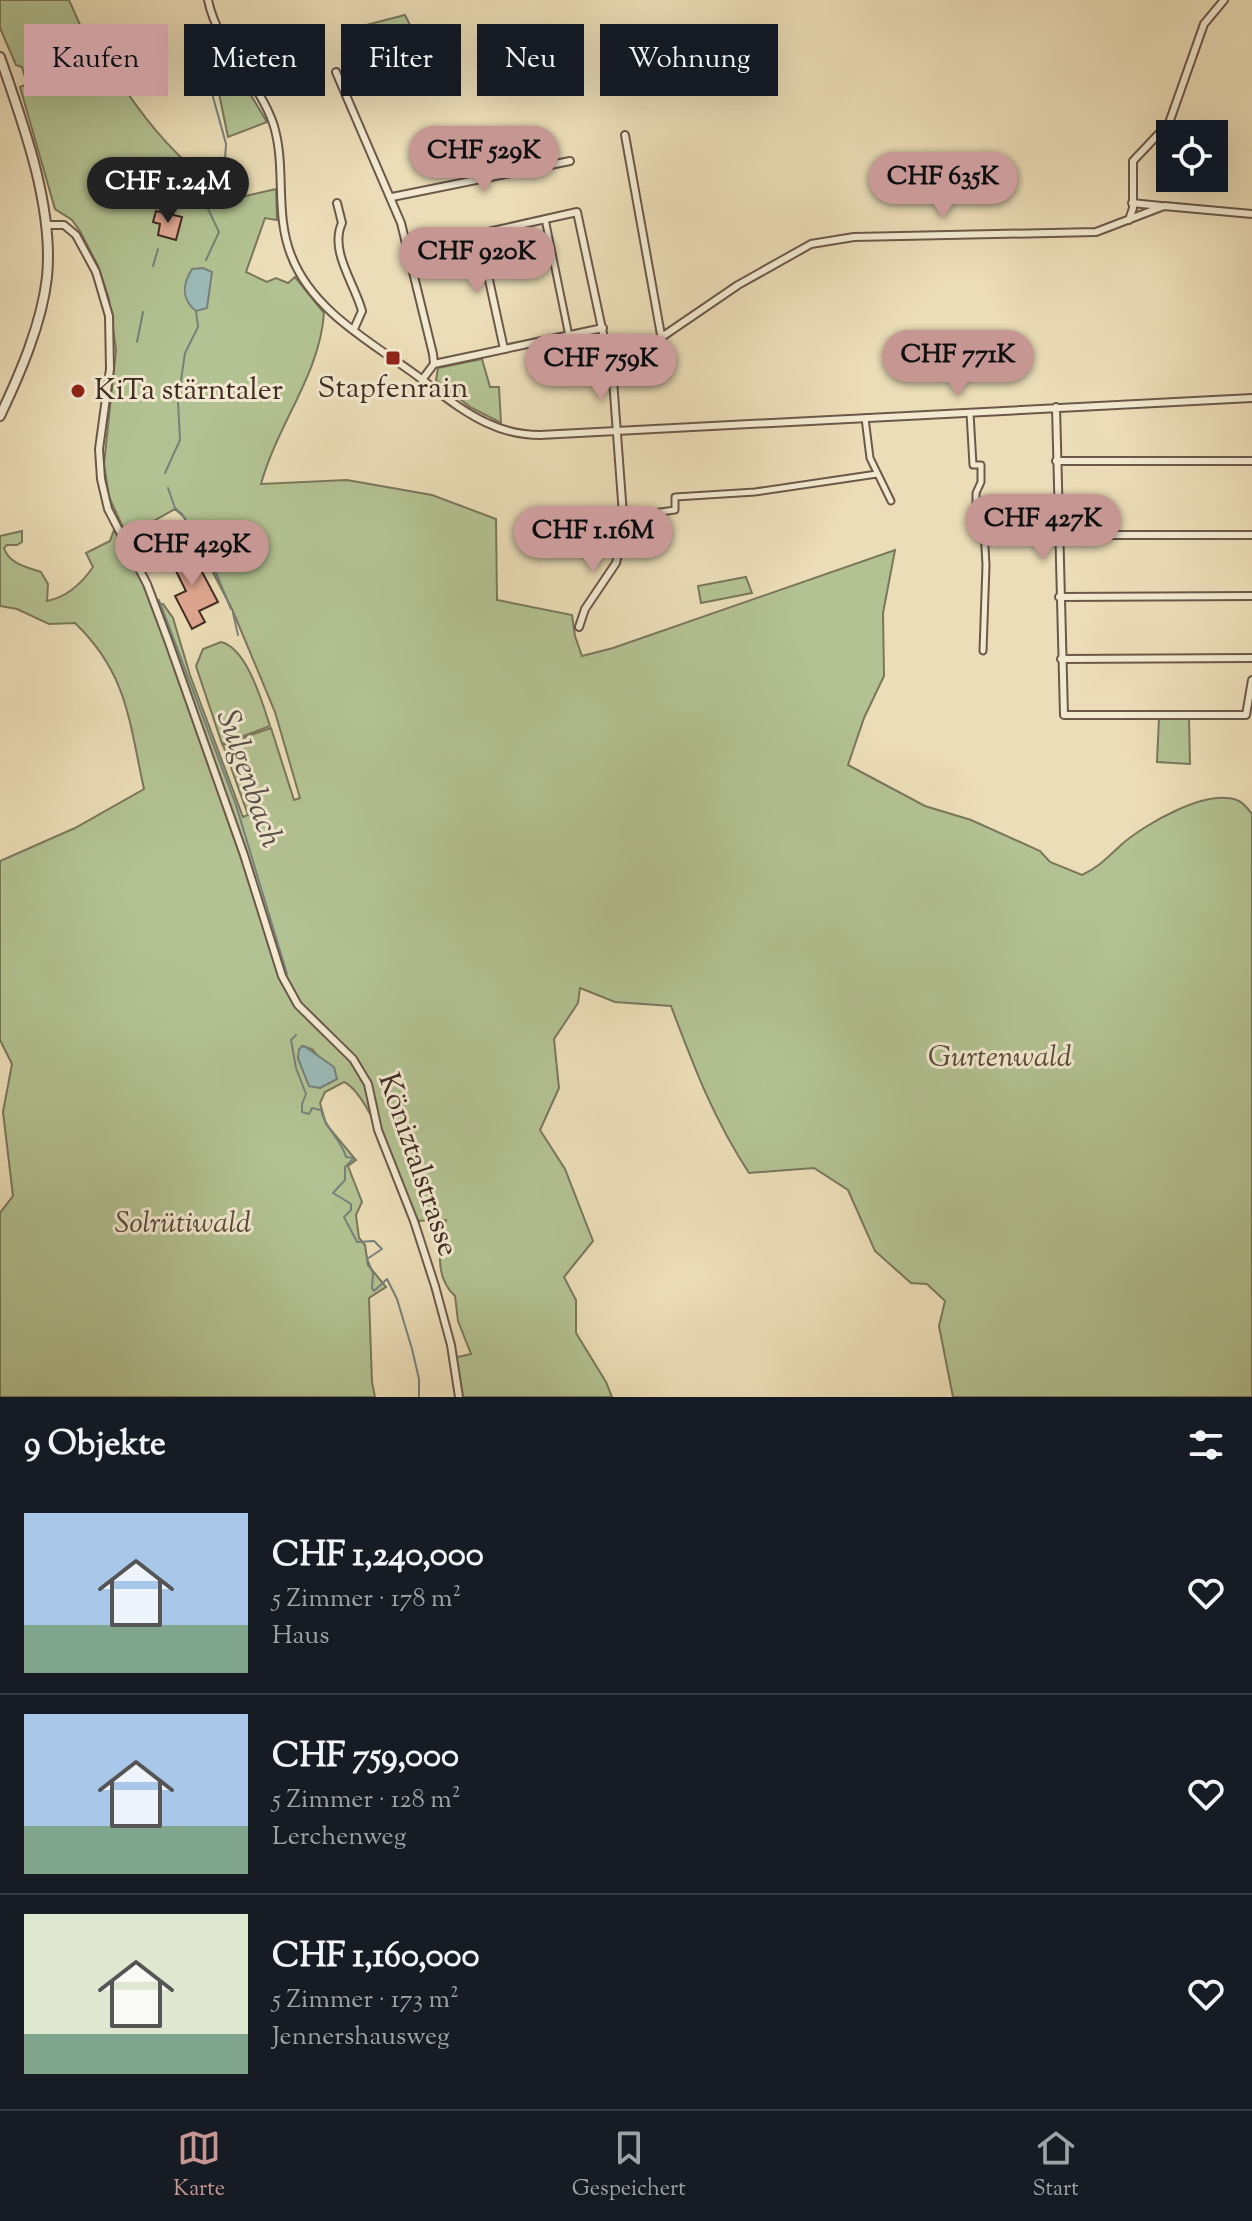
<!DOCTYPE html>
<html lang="de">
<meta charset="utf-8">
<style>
body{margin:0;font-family:"Sorts Mill Goudy",serif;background:#242831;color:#f1f3f6;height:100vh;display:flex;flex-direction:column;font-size:30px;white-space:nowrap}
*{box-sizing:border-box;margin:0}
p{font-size:26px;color:#9ea1a6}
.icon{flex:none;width:44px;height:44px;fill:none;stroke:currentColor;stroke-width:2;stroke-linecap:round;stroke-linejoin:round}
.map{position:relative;height:1397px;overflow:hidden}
.drawer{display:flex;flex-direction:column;background:#171b24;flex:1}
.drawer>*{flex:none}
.top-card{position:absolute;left:24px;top:24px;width:800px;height:72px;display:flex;gap:16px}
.tools{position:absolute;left:1156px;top:120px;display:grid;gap:16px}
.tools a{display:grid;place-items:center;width:72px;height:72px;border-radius:0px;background:#171b24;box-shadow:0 8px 32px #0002;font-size:40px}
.price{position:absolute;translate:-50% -68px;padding:0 18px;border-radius:28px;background:#c59692;color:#111;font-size:26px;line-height:52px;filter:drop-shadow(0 2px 4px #0008)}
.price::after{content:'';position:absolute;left:50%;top:48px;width:24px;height:18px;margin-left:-12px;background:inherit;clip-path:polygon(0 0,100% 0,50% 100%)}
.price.current{background:#222;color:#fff}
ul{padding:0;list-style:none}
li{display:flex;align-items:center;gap:24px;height:200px;padding:0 24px}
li+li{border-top:2px solid #363941}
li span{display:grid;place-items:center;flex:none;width:224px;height:160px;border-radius:0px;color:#555}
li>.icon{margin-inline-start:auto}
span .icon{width:96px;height:96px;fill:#fffc;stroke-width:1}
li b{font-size:34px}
h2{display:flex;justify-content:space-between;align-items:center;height:96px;padding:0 24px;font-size:34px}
.tag{padding:0 28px;border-radius:0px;background:#171b24;box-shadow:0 8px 32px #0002;font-size:28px;line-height:72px}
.tag.current{background:#c59692;color:#111}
.tab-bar{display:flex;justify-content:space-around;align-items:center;height:112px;border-top:2px solid #363941;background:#171b24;font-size:22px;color:#9ea1a6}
.tab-bar a{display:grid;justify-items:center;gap:4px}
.tab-bar .current{color:#c59692}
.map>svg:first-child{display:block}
.green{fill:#b3c292;stroke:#7a775b;stroke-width:2;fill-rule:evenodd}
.water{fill:#9bbab7;stroke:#77817c;stroke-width:2}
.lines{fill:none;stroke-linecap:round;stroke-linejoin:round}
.stream{stroke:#77817c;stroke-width:2}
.building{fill:#e1a892;stroke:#412c24;stroke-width:2}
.pedestrian-casing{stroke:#6c5849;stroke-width:9}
.minor-casing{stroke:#6c5849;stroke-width:10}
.tertiary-casing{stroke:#6c5849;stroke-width:12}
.pedestrian{stroke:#f2e9d0;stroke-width:5}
.minor{stroke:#f2e9d0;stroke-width:6}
.tertiary{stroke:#f2e9d0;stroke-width:8}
.poi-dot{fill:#8f2418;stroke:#f2e9d0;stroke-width:3}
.labels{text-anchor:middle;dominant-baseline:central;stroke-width:6;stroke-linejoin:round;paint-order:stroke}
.poi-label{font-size:30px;fill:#412c24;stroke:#f2e9d0}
.park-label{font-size:30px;font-style:italic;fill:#584a3a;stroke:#f2e9d0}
.street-label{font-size:30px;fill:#412c24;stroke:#f2e9d0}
.water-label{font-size:32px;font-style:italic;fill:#585049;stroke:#f2e9d0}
</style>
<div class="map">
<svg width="1252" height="1397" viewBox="0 0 1252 1397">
<rect width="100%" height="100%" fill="#ebddb7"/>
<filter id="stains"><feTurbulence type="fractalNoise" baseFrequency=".0025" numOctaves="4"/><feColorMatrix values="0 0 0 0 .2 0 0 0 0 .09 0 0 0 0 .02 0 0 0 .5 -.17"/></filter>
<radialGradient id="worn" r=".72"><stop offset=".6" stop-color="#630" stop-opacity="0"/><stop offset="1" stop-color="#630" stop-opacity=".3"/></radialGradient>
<path class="green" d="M0,0H69L97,63L106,59C129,98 155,134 188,164L189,175L219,202L276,189L277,220L265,218L246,272L267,282L276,278L288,283L295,277L324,313C320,374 277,425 261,484L347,480L432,495L496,519L497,600L572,615L575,636L582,656L613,648L895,550L883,613L884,676L864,718L848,765L925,806L971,820L1040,851L1050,862L1082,875C1099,867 1107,858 1121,845C1143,825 1208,787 1239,801C1243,803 1249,810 1252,814V1397H953L939,1326L945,1301L927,1284L911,1283L875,1251L848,1190L814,1168L749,1173C713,1118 694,1067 671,1006L615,1002L580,988L578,1003L554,1039L559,1088L540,1130L565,1169L593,1241L564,1277L576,1300V1333L606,1382L612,1397H457L453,1358L471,1354L458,1321L455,1296C433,1276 440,1246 446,1220L414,1221C402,1190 371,1094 344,1082L325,1092L320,1103L326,1124L356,1160L348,1166L362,1202L356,1215L359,1238L365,1245L368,1265L386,1287L369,1298L372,1382L375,1397H0V1213L13,1196L3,1112L12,1064L0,1040V861L75,828L144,789C129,722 128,674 75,623L49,624L17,609L0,606V536L22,531V542L17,545H7L4,548C9,564 27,567 41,572L48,584L47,601C67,597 82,583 93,567L86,553L110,541L114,530L155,606L163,604L173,618L190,675L243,817L248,815L223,745L271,728L294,800L300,798L275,712L232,609L184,517L175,509L127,536L109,497L104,464L116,350L109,299L98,266L80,231L72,220L55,209L20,87L27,84L22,67L16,65L0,28ZM302,1046L312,1049L337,1079L320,1088L309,1085L298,1058Z
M405,15L411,27L410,37L385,41L370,58L348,61V48L365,32L366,25Z
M217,39L267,122L228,137L210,50Z
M482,359L490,387H499L501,423L470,407L436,380L438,368Z
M746,577L752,593L701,603L698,586Z
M221,642C247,648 262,702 270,726L222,744L196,666L203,649Z
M1159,718H1189L1190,764L1157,762Z"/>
<path class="water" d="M203,268L212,272L207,308L196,311C181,299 182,285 192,269Z
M304,1046L334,1067L337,1079L320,1088L309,1086L298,1058L299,1049Z"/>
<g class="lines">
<path class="stream" d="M204,27L206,57L211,67L210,86L226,144L225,159L214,177L215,187L210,196
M173,209L190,183
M206,260L219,232L208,209V202
M153,266L158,249
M137,342L143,312
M165,473L180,440L178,401L185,353L198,327L196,311
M168,488L175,508L182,514L214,568L231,609
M159,600L236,805L287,974
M233,613L238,635
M296,1035L291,1040L296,1068L306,1094L302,1104V1112L309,1114L312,1108L321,1110C325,1129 341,1139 346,1157L354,1158L345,1167V1180L333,1193L351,1204V1210L344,1217L357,1242L374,1241L382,1249L367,1259L373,1273L372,1288L374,1291L387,1279L397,1299L412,1349L419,1379V1397"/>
</g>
<path class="building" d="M156,211L182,217L176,240L158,235L160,224L153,222Z
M190,549L218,602L199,611L205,622L192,629L175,596L186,591L168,555L174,552L176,556Z"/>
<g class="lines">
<g class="pedestrian-casing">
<path id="pedestrian" d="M545,219L569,336
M970,413L973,465H981V482L976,493V503L983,513L986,565L983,651
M865,418L870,458L891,501
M623,517L675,510V497L755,492L877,474"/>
</g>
<g class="minor-casing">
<path id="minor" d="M208,0C218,48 257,78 273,123C287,166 274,212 291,255C312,311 371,342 416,375C439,392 461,411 487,423C504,431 521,435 540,435L1252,398
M336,72L401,223L433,354L434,364L422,380
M625,135L661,335
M392,197L570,161
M337,203L342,223C329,251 355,284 362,311L354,329
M1132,203L1161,206
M1129,220L1133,208V161L1169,123L1204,24L1224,0
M46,225H64L76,235L96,272L109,316L110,369L99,449L101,479L108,509L147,584L168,640L244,855L282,976L298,1005L353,1059L368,1084L378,1130L414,1221L435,1286L451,1345L459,1397
M504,349L479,234L577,212L613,380L624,528L616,563L585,609L579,627
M434,364L603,328
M612,371L738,285L811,244L854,237L1096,232L1164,206L1252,214
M1056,407L1064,715H1246L1252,680
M1056,461H1252
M1057,535H1252
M1059,597L1252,596
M1061,659L1252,658"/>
</g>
<g class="tertiary-casing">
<path id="tertiary" d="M0,57C23,123 54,207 47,277C42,323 20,374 0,416"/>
</g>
<use href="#pedestrian" class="pedestrian"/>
<use href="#minor" class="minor"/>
<use href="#tertiary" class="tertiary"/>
</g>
<g class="poi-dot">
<rect x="385" y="350" width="16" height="16" rx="4"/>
<circle cx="78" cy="391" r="8"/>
</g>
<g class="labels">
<g class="poi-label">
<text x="393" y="389">Stapfenrain</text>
<text x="94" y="391" text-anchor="start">KiTa stärntaler</text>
</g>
<g class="park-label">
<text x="1000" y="1058">Gurtenwald</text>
<text x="183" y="1224">Solrütiwald</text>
</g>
<g class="street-label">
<text transform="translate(417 1165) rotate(71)">Köniztalstrasse</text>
</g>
<g class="water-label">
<text transform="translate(248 779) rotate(71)">Sulgenbach</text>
</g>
</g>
<rect width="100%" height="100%" filter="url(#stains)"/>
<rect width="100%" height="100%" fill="url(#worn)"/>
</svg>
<div class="tools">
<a><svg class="icon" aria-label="locate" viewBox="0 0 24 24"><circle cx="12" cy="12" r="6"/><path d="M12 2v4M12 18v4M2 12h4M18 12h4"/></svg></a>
</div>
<b class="price" style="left:484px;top:194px">CHF 529K</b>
<b class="price" style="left:943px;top:220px">CHF 635K</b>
<b class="price current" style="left:168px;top:225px">CHF 1.24M</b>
<b class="price" style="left:477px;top:295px">CHF 920K</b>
<b class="price" style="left:958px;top:398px">CHF 771K</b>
<b class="price" style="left:601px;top:402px">CHF 759K</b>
<b class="price" style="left:1043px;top:562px">CHF 427K</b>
<b class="price" style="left:593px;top:574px">CHF 1.16M</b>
<b class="price" style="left:192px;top:588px">CHF 429K</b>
<div class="top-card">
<a class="tag current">Kaufen</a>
<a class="tag">Mieten</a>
<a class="tag">Filter</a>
<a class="tag">Neu</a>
<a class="tag">Wohnung</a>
</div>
</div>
<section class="drawer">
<h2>9 Objekte<svg class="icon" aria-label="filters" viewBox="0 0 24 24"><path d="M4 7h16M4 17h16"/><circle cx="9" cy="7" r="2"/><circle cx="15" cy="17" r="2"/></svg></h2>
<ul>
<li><span style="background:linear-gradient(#a9c7e8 70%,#7fa58c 0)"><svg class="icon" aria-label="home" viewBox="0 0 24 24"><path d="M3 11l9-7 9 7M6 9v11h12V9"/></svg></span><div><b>CHF 1,240,000</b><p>5 Zimmer · 178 m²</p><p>Haus</p></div><svg class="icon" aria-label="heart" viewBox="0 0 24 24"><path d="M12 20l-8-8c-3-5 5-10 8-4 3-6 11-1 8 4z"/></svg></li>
<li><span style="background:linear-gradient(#a9c7e8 70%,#7fa58c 0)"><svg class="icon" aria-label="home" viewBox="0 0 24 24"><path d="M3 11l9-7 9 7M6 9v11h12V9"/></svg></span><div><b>CHF 759,000</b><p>5 Zimmer · 128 m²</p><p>Lerchenweg</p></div><svg class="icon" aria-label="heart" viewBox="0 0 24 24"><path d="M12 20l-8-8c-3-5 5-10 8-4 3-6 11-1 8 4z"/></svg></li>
<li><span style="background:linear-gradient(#dfe7d0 75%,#7fa58c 0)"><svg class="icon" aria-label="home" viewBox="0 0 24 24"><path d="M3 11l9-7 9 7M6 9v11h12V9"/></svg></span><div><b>CHF 1,160,000</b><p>5 Zimmer · 173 m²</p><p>Jennershausweg</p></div><svg class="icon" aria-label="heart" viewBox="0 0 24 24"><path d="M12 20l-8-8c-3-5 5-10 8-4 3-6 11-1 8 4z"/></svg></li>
</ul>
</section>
<nav class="tab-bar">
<a class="current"><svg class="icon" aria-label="map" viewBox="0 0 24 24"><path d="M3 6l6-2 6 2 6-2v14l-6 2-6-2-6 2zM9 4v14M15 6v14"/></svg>Karte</a>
<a><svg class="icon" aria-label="saved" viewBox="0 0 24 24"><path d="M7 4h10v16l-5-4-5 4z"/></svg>Gespeichert</a>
<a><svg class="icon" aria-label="home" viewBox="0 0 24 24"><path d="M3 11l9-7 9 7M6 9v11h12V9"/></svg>Start</a>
</nav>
